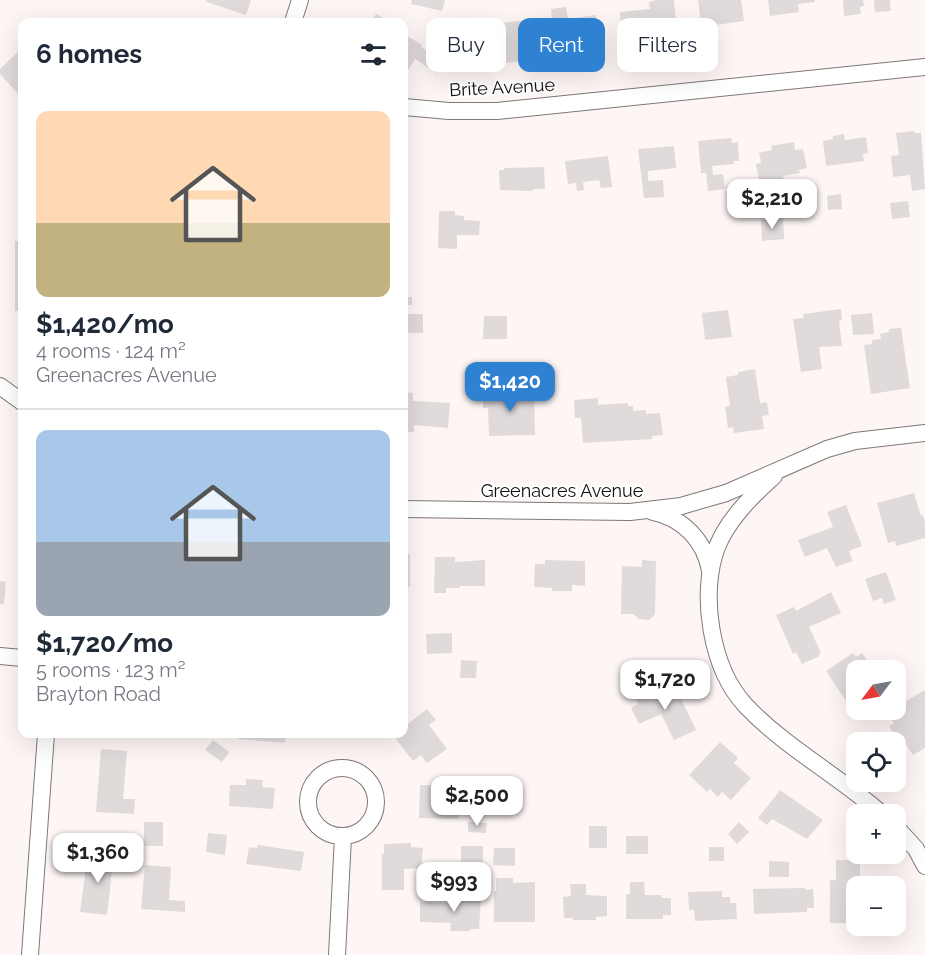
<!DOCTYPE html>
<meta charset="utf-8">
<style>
body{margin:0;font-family:Raleway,sans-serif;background:#f6f6f7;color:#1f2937;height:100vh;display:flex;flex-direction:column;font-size:22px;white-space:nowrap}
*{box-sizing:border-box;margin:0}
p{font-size:20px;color:#747a83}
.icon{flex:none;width:33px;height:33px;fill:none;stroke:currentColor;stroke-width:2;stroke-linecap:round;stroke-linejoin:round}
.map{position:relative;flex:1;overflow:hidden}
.panel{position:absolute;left:18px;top:18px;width:390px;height:720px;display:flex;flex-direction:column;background:#fff;border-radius:12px;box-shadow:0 6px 24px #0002}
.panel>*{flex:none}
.banner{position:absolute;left:426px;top:18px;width:408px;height:54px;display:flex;gap:12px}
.needle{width:39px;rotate:238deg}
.fabs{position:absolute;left:846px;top:660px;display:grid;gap:12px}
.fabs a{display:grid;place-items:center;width:60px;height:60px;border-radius:12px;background:#fff;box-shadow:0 6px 24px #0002;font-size:30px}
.price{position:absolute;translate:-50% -51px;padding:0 14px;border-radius:12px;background:#fff;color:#222;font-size:20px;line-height:39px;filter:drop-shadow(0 2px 3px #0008)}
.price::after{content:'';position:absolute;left:50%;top:36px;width:18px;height:14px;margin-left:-9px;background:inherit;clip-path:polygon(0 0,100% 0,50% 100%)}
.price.selected{background:#2f82d1;color:#fff}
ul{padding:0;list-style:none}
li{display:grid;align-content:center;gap:12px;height:318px;padding:0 18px}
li+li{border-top:2px solid #e0e1e3}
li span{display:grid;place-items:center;height:186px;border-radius:12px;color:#555}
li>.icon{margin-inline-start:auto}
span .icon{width:108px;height:108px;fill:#fffc;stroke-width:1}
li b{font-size:26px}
h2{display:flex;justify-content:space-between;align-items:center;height:72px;padding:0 18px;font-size:26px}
.chip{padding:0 21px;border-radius:12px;background:#fff;box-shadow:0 6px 24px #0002;font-size:21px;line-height:54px}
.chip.selected{background:#2f82d1;color:#fff}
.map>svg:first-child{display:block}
.building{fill:#e0dadb}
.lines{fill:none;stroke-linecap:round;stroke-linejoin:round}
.street-casing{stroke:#7e7877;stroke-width:18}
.street{stroke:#fff;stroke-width:16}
.labels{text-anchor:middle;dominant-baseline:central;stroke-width:4.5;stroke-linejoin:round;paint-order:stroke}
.street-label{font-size:18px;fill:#110f0e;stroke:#fff}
</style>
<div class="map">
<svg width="925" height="955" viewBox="0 0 925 955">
<rect width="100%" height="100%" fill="#fdf6f5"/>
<path class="building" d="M206,0H251L246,15L207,2Z
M412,0H445L442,11L411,4Z
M656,0H674L677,33L644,38L643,34L622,36L620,12L650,9L649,2Z
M698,0H741L744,21L715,25V30L702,31Z
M768,0H815V2L798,4L799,12L770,16Z
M843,0H863L864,6L860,7L861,14L844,16Z
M874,0H890L891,11L875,12Z
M566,7L568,19L596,15L599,41L555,46L551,9Z
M376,14L391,22H371Z
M532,20L537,54L518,57L519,61L506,63L505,59L486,60L482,36L488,35L486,24Z
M404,34L422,45L421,47L430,53L432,50L446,58L436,73L415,59L407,72L404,70Z
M22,48V98L0,74V69Z
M914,131V133H921L925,189L912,191L910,175L893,177L891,156L899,155L896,133Z
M844,134L845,140L866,137L868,153L863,154L864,161L826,166L823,141L833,139V136Z
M731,138L732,143L738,142L739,161H733L734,164L712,166L713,175L723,174L725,189L708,191L706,173H701L698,141Z
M794,142L795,150L803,149L807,168L799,170L800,173L783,176L785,186L761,190L756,164L761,163L759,153L772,150L771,146Z
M674,146L676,168L648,171V181L663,180L664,197L644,198L638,149Z
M608,156L612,187L601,188L599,180L583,182L584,190L577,191L576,183L568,184L565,161Z
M544,167L545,189H533L532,191L500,190L499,170H504V168Z
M841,194L842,209L828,210L827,196Z
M908,201L910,217L892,219L890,203Z
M439,211H455V215L464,216V220L480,221L479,235H457V249L438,248Z
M783,218L784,239L762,241L761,220Z
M15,241H22V311H15Z
M404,297H412V305H404Z
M841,309L842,320L839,321L842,346L819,347L822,369L801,372L793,319L804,318L803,314Z
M728,310L732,337L705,340L702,313Z
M872,313L874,334L853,335L851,315Z
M404,314H423V333H404Z
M484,316H507V339H483Z
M901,328L910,388L871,394L864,345L872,344V340L881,339L880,334L889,332V329Z
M755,369L760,403L767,402L769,415L762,416L764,429L734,433L733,427L728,428L725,407L730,406L726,377L738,375V372Z
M487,387H496V392L534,391L535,435L489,436L488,408H483V395L487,394Z
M404,392L413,393V401L450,403L448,428L414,425V432H404Z
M598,398V405L628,403V406H633V411L646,410V414L660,413L663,435L652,436V439L583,443L581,418H575L574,400Z
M914,493L921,516L923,515L925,523V538L896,546L895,541L888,543L877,503Z
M846,505L862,546L849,551L853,561L836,567L827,548L805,557L798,540L833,527L827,512Z
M404,554H410V587H404Z
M435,557H455V562L485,560V586H460V588H446V593H434Z
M545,560L585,561V586L572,585V591H552V588L534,587L535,564H545Z
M642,560L656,561L655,614L649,620L639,619L633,614H621L622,566L642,567Z
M886,572L896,600L884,604L882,598L873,601L865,579Z
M0,581L6,582L4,604H0Z
M831,592L841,613L809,627L821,653L818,654L820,656L802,664L796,652L793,654L776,615L794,607L796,611Z
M452,633V653L427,654L426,634Z
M853,653L856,657L862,653L874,670H856V708L850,698L846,701L826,671Z
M461,660L477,661L476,678H460Z
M674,684L696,730L674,740L661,714L639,724L631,708L638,704L633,693L641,689L645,698Z
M925,690V748L913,755L905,743L901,745L889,726L894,723L887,713L896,710V707Z
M427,709L436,720L429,725L447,749L427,763L421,755L413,761L393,735L404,734V727Z
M238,734H286L285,743L238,739Z
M213,740L229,752L222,762L205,750Z
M720,742L738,758L734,763L751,778L731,800L722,792L718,797L710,789L707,792L689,775Z
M101,749L127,751L123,799H135L134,814L96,812Z
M246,779L263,780L262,787L275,788L273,809L229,806L230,785H246Z
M420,785L459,786L458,819L419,818Z
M780,790L823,820L807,839L772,819L767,825L758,818Z
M144,822H163V846H144Z
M468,822L487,823L486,833L468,832Z
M739,822L749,832L737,844L728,834Z
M589,826H607V848H589Z
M208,833L227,835L225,855L206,852Z
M626,836H648V854H626Z
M411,843V847L423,848L421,868L404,869V890H382V854H384V844Z
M258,845L304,852L301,871L246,864L249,847L257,848Z
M461,846H483V867H461Z
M709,847H724V861H709Z
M494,848H515V866L493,865Z
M99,851L114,853L107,915L80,912L87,859L98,860Z
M836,860H860V884H866V886H856V910H850V923H830V880H836Z
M769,861L789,862V877H769Z
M145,865L171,867L169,900L185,901V912L141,909Z
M496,878H513V883L535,882V922H494V891H496Z
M630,882H644L645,895H661L662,898H671V915H663V919H626V894H630Z
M570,884H586V895L607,896V916L596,917V920H573V918H564L563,897L571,896Z
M805,888V890L813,889L814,908H807V912L754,914L753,889Z
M722,891V897H730V903H736L737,919L695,921L694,910H689L688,892Z
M451,895L481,896L479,929H470V931H450L451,923L420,922V902L450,903Z"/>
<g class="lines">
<g class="street-casing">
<path id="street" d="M293,22L300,0
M404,107L449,111H497L925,67
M0,386L22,402
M774,476C752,496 728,519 717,547C699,594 711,669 746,706C786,748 839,776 882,814
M404,509L630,512L681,506L726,493L827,449L855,441L925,433
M653,512C683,518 705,541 710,571
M0,656L22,658
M308 802a34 34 0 1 1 68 0a34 34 0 1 1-68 0Z
M896,827L916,849L925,866
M30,955L46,734
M337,955L343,837"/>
</g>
<use href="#street" class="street"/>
</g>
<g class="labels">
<g class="street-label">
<text transform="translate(502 87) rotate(-3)">Brite Avenue</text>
<text x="562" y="490">Greenacres Avenue</text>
</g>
</g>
</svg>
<div class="fabs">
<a><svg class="needle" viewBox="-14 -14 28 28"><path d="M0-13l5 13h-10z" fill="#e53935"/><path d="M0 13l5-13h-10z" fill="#747a83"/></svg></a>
<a><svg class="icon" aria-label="locate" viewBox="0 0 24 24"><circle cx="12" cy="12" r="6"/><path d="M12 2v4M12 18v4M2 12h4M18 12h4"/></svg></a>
<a>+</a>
<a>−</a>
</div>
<b class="price" style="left:772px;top:230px">$2,210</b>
<b class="price selected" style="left:510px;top:413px">$1,420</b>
<b class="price" style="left:665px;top:711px">$1,720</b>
<b class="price" style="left:477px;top:827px">$2,500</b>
<b class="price" style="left:98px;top:884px">$1,360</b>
<b class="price" style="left:454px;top:913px">$993</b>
<div class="banner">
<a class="chip">Buy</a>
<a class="chip selected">Rent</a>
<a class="chip">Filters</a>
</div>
<section class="panel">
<h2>6 homes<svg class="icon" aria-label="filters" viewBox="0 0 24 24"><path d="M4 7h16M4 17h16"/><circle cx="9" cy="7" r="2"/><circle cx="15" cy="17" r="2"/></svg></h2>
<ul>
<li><span style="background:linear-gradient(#ffd9b3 60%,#c2b280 0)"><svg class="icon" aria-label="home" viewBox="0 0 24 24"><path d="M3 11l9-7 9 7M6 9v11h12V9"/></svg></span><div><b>$1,420/mo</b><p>4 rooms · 124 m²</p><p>Greenacres Avenue</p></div></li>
<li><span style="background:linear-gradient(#a9c7e8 60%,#9aa5b1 0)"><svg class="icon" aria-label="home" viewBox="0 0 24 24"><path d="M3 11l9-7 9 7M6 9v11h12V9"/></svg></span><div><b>$1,720/mo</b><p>5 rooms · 123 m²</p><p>Brayton Road</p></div></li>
</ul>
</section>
</div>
